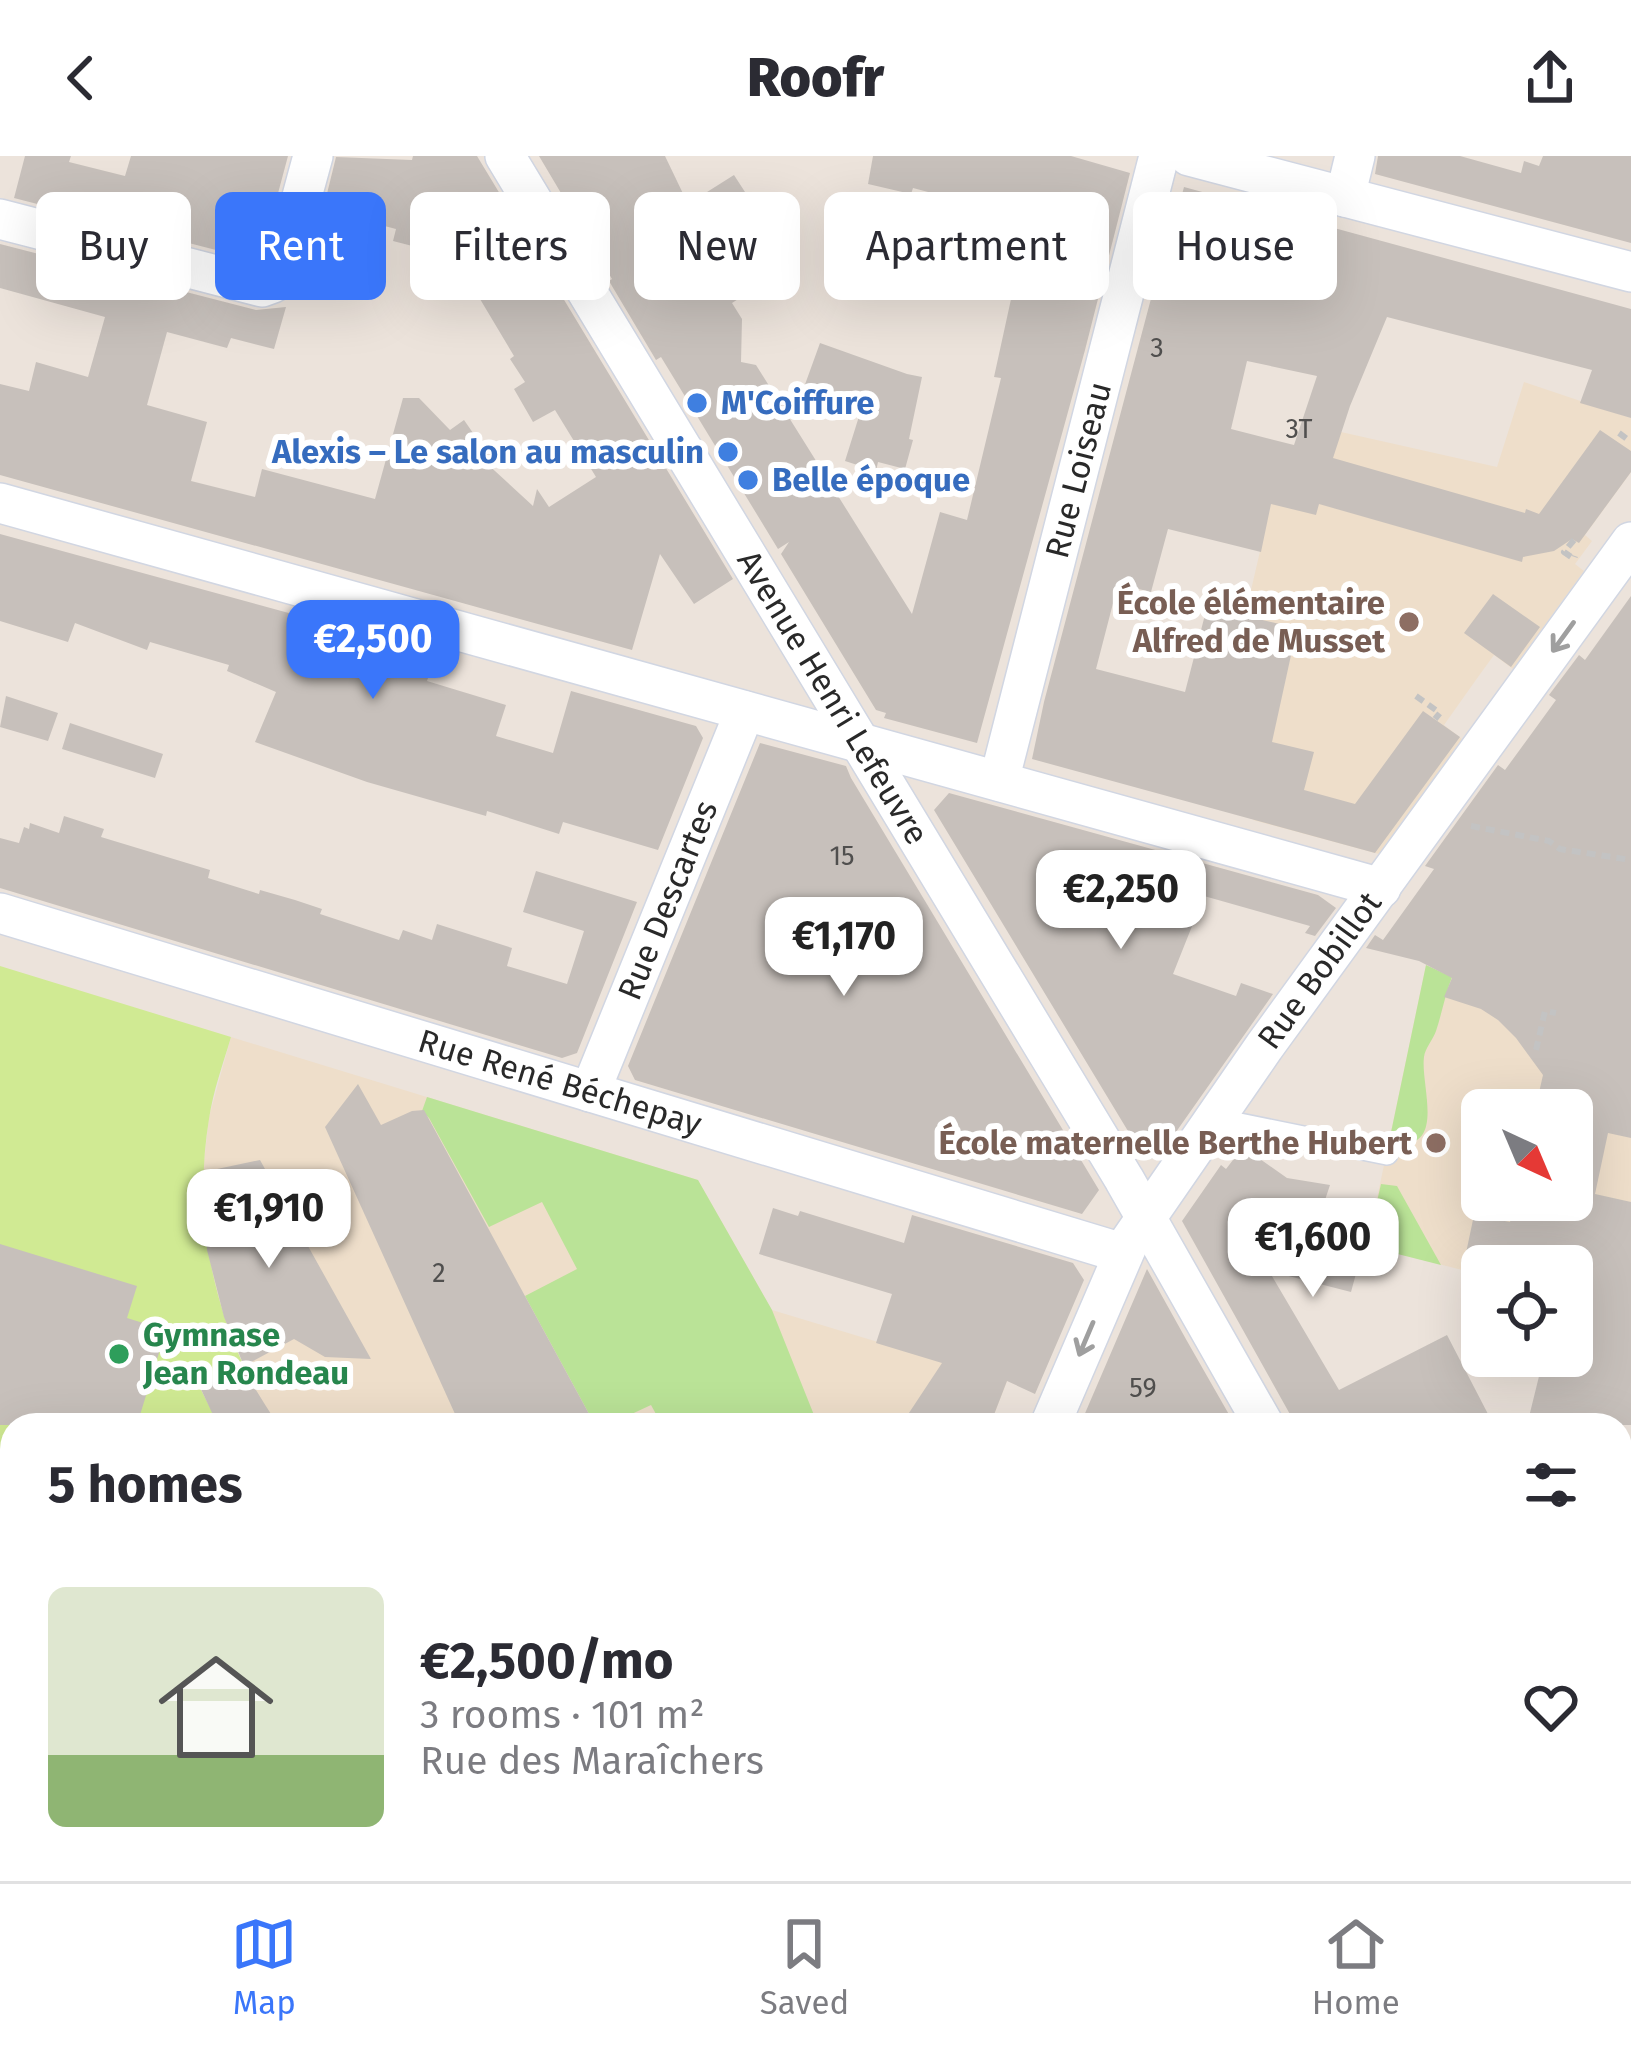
<!DOCTYPE html>
<meta charset="utf-8">
<style>
body{margin:0;font-family:"Fira Sans",sans-serif;background:#f2f2f3;color:#2b2b33;height:100vh;display:flex;flex-direction:column;font-size:45px;white-space:nowrap}
*{box-sizing:border-box;margin:0}
p{font-size:39px;color:#7c7c81}
.icon{flex:none;width:66px;height:66px;fill:none;stroke:currentColor;stroke-width:2;stroke-linecap:round;stroke-linejoin:round}
.map{position:relative;flex:1;overflow:hidden}
.panel{position:absolute;left:0px;top:1257px;width:1632px;height:468px;display:flex;flex-direction:column;background:#fff;border-radius:36px 36px 0 0;box-shadow:0 12px 48px #0002}
.panel>*{flex:none}
.guide{position:absolute;left:36px;top:36px;width:1560px;height:108px;display:flex;gap:24px}
.needle{width:78px;rotate:136deg}
.tools{position:absolute;left:1461px;top:933px;display:grid;gap:24px}
.tools a{display:grid;place-items:center;width:132px;height:132px;border-radius:18px;background:#fff;box-shadow:0 12px 48px #0002;font-size:60px}
.price{position:absolute;translate:-50% -102px;padding:0 27px;border-radius:24px;background:#fff;color:#222;font-size:39px;line-height:78px;filter:drop-shadow(0 3px 6px #0008)}
.price::after{content:'';position:absolute;left:50%;top:72px;width:36px;height:27px;margin-left:-18px;background:inherit;clip-path:polygon(0 0,100% 0,50% 100%)}
.price.current{background:#3a76fa;color:#fff}
ul{padding:0;list-style:none}
li{display:flex;align-items:center;gap:36px;height:300px;padding:0 48px}
li span{display:grid;place-items:center;flex:none;width:336px;height:240px;border-radius:18px;color:#555}
li>.icon{margin-inline-start:auto}
span .icon{width:144px;height:144px;fill:#fffc;stroke-width:1}
li b{font-size:51px}
h2{display:flex;justify-content:space-between;align-items:center;height:144px;padding:0 48px;font-size:51px}
.tag{padding:0 42px;border-radius:18px;background:#fff;box-shadow:0 12px 48px #0002;font-size:42px;line-height:108px}
.tag.current{background:#3a76fa;color:#fff}
header{display:flex;justify-content:space-between;align-items:center;height:156px;padding:0 48px;background:#fff;font-size:54px;font-weight:800}
.tabs{display:flex;justify-content:space-around;align-items:center;height:168px;border-top:3px solid #e1e1e2;background:#fff;font-size:33px;color:#7c7c81}
.tabs a{display:grid;justify-items:center;gap:6px}
.tabs .current{color:#3a76fa}
.map>svg:first-child{display:block}
.education{fill:#eedeca;fill-rule:evenodd}
.green{fill:#bae397}
.pitch{fill:#d0ea93}
.plaza{fill:#dcd6d2}
.building{fill:#c7c0bb;fill-rule:evenodd}
.lines{fill:none;stroke-linecap:round;stroke-linejoin:round}
.lane-casing{stroke:#d1d6e2;stroke-width:24}
.street-casing{stroke:#d1d6e2;stroke-width:42}
.path{stroke:#c3c3c3;stroke-width:6;stroke-dasharray:9 6;stroke-linecap:butt}
.lane{stroke:#fff;stroke-width:21}
.street{stroke:#fff;stroke-width:39}
.oneway{stroke:#9f9f9f}
.shop-dot{fill:#3f7fe0;stroke:#fff;stroke-width:4.5}
.education-dot{fill:#8d6e63;stroke:#fff;stroke-width:4.5}
.leisure-dot{fill:#2e9e5b;stroke:#fff;stroke-width:4.5}
.labels{text-anchor:middle;dominant-baseline:central;stroke-width:12;stroke-linejoin:round;paint-order:stroke}
.number-label{font-size:27px;fill:#504f4e}
.shop-label{font-size:33px;font-weight:bold;fill:#366cbe;stroke:#fff;text-anchor:start}
.street-label{font-size:33px;fill:#292929;stroke:#fff}
.education-label{font-size:33px;font-weight:bold;fill:#785e54;stroke:#fff;text-anchor:end}
.leisure-label{font-size:33px;font-weight:bold;fill:#27864d;stroke:#fff;text-anchor:start}
</style>
<header><svg class="icon" aria-label="back" viewBox="0 0 24 24"><path d="M15 5l-7 7 7 7"/></svg>Roofr<svg class="icon" aria-label="share" viewBox="0 0 24 24"><path d="M12 15V3M7 8l5-5 5 5M5 13v7h14v-7"/></svg></header>
<div class="map">
<svg width="1631" height="1725" viewBox="0 0 1631 1725">
<rect width="100%" height="100%" fill="#ece3db"/>
<path class="education" d="M1524,226L1631,262V316L1585,379L1592,385L1575,408L1584,415L1513,513L1494,499L1478,521L1444,569L1462,583L1379,698L1253,664L1297,473L1245,460L1271,348L1324,327L1341,276L1497,311Z
M1426,809L1452,820L1631,982V1157L1572,1110H1482V1119L1367,1090ZM1482,954H1572V1044H1482Z
M231,881L698,1024L772,1154L1007,1225L990,1269H219L199,1229L244,1209L224,1161L209,1103L203,1054V1016L209,961Z"/>
<path class="green" d="M1426,809L1452,821C1445,839 1442,857 1436,875C1433,884 1425,892 1424,901C1420,930 1449,999 1389,986Z
M427,941L698,1024L772,1154L818,1269H662L651,1249L608,1269H595L525,1140L577,1113L542,1046L489,1071L429,962L422,955Z
M1381,1028L1397,1030L1441,1109L1378,1093L1368,1085Z
M231,1713H636L640,1725H227Z"/>
<path class="pitch" d="M0,810L231,881C223,908 213,935 209,963C195,1047 208,1133 244,1210L199,1230L219,1269H12V1570L0,1566Z"/>
<path class="plaza" d="M636,1713H821L827,1722L818,1725H640Z"/>
<path class="building" d="M25,0H71L69,6L125,20L131,0H288L277,41L272,40L257,98L247,102L14,42Z
M413,0H477L733,423L694,448L660,398L632,494L0,319V228L29,235L36,206L88,221L105,161L0,132V88L256,154L286,151L274,193L231,182L227,192L167,176L147,249L207,266L191,325L255,341L262,313L375,343L403,242H419L450,274L464,264L480,287L471,293L533,350L537,333L549,351L596,321L555,254L533,266L514,233L525,226L510,203L514,200L477,138L513,116L393,85L396,73L323,54L336,1L412,4Z
M539,0H665L688,48L734,19L745,36L743,140L732,147L742,163L741,206L756,209L912,458L940,356L967,364L1001,222L994,221L1013,134L1026,138L1045,67L913,32L911,38L868,28L873,0H1071L1130,17L1085,194L977,587L884,562L886,557L876,554L781,398L789,386L778,393L661,201L656,204L609,125L612,123Z
M1378,0H1460L1521,17L1524,5L1539,10L1543,0H1631V87L1375,18Z
M1184,31L1631,153V262L1580,247L1592,214L1387,161L1350,250L1333,302L1525,357L1526,353L1539,358L1600,274L1631,295V316L1579,387L1572,383L1554,395L1523,401L1522,406L1319,348L1316,359L1271,348L1261,396L1168,373L1151,436L1118,428L1096,513L1185,536L1207,451L1297,472L1272,586L1314,596L1304,634L1355,648L1423,555L1460,581L1375,697L1032,603L1044,546L1157,120L1160,121ZM1247,205L1317,220L1294,289L1231,273Z
M820,187L907,218L922,221L909,283L913,284L905,313L878,306L876,315L845,305L861,254L803,234Z
M0,378L380,482L375,497L430,516L427,525L506,549L496,580L553,597L571,535L696,570L703,582L658,694L563,666L559,678L487,655L486,660L367,626L255,586L276,536L227,515L229,509L150,486L147,494L75,467L68,486L0,465Z
M1493,438L1540,471L1511,511L1464,477Z
M1631,440V982L1608,977L1595,1038L1631,1046V1269H1527L1544,1200H1572V1110H1524L1466,1097L1474,1059L1510,1066L1515,1044H1572V954H1535L1543,919L1516,882L1498,864L1481,853L1444,841L1452,822L1419,805L1366,792L1375,779L1383,784L1434,713L1425,710L1498,609L1505,614L1556,544L1549,539L1579,499L1585,504Z
M6,540L58,557L48,585L0,571Z
M70,567L163,598L155,622L62,593Z
M760,587L846,610L851,622L1099,1034L1082,1058L635,924L628,910Z
M949,637L1318,739L1336,752L1315,780L1305,777L1310,770L1204,740L1173,818L1236,840L1241,827L1273,838L1157,1003H1147L1136,983L1134,985L934,654Z
M64,660L104,673L101,681L210,714L208,722L259,738L260,734L295,744L322,753L320,758L399,784L403,774L432,784L437,768L512,792L507,810L567,828L584,775L523,756L536,715L637,746L577,897L562,902L0,732V682L19,687L24,671L29,673L30,667L59,677Z
M358,928L381,969L412,955L424,954L595,1269H460L325,971Z
M1243,991L1287,1022L1330,1029L1323,1050L1374,1063L1368,1085L1379,1088L1371,1118L1357,1114L1351,1136L1269,1115L1339,1234L1447,1179L1488,1258L1467,1269H1296L1182,1065L1221,1009L1226,1013Z
M260,1004L371,1203L325,1201L294,1183L244,1210L224,1161L207,1094L203,1016Z
M773,1052L798,1060L800,1055L904,1087L912,1059L1073,1107L1084,1124L1035,1238L1007,1225L990,1269H901L942,1207L876,1187L892,1138L759,1098Z
M0,1088L137,1130L127,1162L166,1174L137,1269H0Z
M1147,1113L1187,1185L1235,1269H1080Z
M242,1211L264,1247L278,1269H219L214,1261L199,1229Z"/>
<g class="lines">
<g class="lane-casing">
<path id="lane" d="M1215,963L1387,998"/>
</g>
<g class="street-casing">
<g id="street">
<path id="s1" d="M505,0L1124,1023L1264,1269"/>
<path d="M1189,0L1631,116"/>
<path d="M1345,41L1355,0"/>
<path d="M0,63L262,131L273,127L281,118L313,0"/>
<path d="M0,347L1381,732"/>
<path id="s2" d="M999,625L1159,0"/>
<path id="s3" d="M0,757L1122,1097"/>
<path id="s4" d="M590,936L745,555"/>
<path id="s5" d="M1050,1269L1128,1088L1264,891L1631,386"/>
<path d="M1620,1431L1631,1426"/>
<path d="M0,1685L12,1689"/>
<path d="M91,1713L130,1725"/>
<path d="M1514,1713L1520,1725"/>
<path d="M865,1725L867,1713"/>
<path d="M901,1725L942,1713"/>
</g>
</g>
<path class="path" d="M1619,277L1631,286
M1574,384L1564,396L1574,403L1575,400
M1416,540L1440,557L1435,563
M1471,670L1549,685L1560,693L1631,704
M1536,894L1545,855L1556,857
M220,1713L265,1725
M505,1725L509,1713
M1625,1725L1631,1719"/>
<use href="#lane" class="lane"/>
<use href="#street" class="street"/>
</g>
<defs><path id="oneway-shaft" d="M-6 0H5M1.5-3L5.5 0L1.5 3" fill="none" stroke-width="1.6" stroke-linecap="round" stroke-linejoin="round" transform="scale(3)"/></defs>
<g class="oneway">
<use href="#oneway-shaft" transform="translate(1563 481) rotate(126)"/>
<use href="#oneway-shaft" transform="translate(1086 1183) rotate(113)"/>
</g>
<g class="shop-dot">
<circle cx="697" cy="247" r="12"/>
<circle cx="728" cy="296" r="12"/>
<circle cx="748" cy="324" r="12"/>
</g>
<g class="education-dot">
<circle cx="1409" cy="466" r="12"/>
<circle cx="1436" cy="987" r="12"/>
</g>
<circle class="leisure-dot" cx="119" cy="1198" r="12"/>
<g class="labels">
<g class="number-label">
<text x="1157" y="192">3</text>
<text x="1299" y="273">3T</text>
<text x="842" y="700">15</text>
<text x="439" y="1117">2</text>
<text x="1143" y="1232">59</text>
</g>
<g class="shop-label">
<text x="721" y="247">M'Coiffure</text>
<text x="704" y="296" text-anchor="end">Alexis – Le salon au masculin</text>
<text x="772" y="324">Belle époque</text>
</g>
<g class="street-label">
<text stroke="none"><textPath href="#s2" startOffset="321">Rue Loiseau</textPath></text>
<text stroke="none"><textPath href="#s1" startOffset="633">Avenue Henri Lefeuvre</textPath></text>
<text stroke="none"><textPath href="#s4" startOffset="207">Rue Descartes</textPath></text>
<text stroke="none"><textPath href="#s5" startOffset="531">Rue Bobillot</textPath></text>
<text stroke="none"><textPath href="#s3" startOffset="585">Rue René Béchepay</textPath></text>
</g>
<g class="education-label">
<text x="1385" y="447">École élémentaire<tspan x="1385" dy="38">Alfred de Musset</tspan></text>
<text x="1412" y="987">École maternelle Berthe Hubert</text>
</g>
<g class="leisure-label">
<text x="143" y="1179">Gymnase<tspan x="143" dy="38">Jean Rondeau</tspan></text>
</g>
</g>
</svg>
<div class="tools">
<a><svg class="needle" viewBox="-14 -14 28 28"><path d="M0-13l5 13h-10z" fill="#e53935"/><path d="M0 13l5-13h-10z" fill="#7c7c81"/></svg></a>
<a><svg class="icon" aria-label="locate" viewBox="0 0 24 24"><circle cx="12" cy="12" r="6"/><path d="M12 2v4M12 18v4M2 12h4M18 12h4"/></svg></a>
</div>
<b class="price current" style="left:373px;top:546px">€2,500</b>
<b class="price" style="left:1121px;top:796px">€2,250</b>
<b class="price" style="left:844px;top:843px">€1,170</b>
<b class="price" style="left:269px;top:1115px">€1,910</b>
<b class="price" style="left:1313px;top:1144px">€1,600</b>
<div class="guide">
<a class="tag">Buy</a>
<a class="tag current">Rent</a>
<a class="tag">Filters</a>
<a class="tag">New</a>
<a class="tag">Apartment</a>
<a class="tag">House</a>
</div>
<section class="panel">
<h2>5 homes<svg class="icon" aria-label="filters" viewBox="0 0 24 24"><path d="M4 7h16M4 17h16"/><circle cx="9" cy="7" r="2"/><circle cx="15" cy="17" r="2"/></svg></h2>
<ul>
<li><span style="background:linear-gradient(#dfe7d0 70%,#8fb573 0)"><svg class="icon" aria-label="home" viewBox="0 0 24 24"><path d="M3 11l9-7 9 7M6 9v11h12V9"/></svg></span><div><b>€2,500/mo</b><p>3 rooms · 101 m²</p><p>Rue des Maraîchers</p></div><svg class="icon" aria-label="heart" viewBox="0 0 24 24"><path d="M12 20l-8-8c-3-5 5-10 8-4 3-6 11-1 8 4z"/></svg></li>
</ul>
</section>
</div>
<nav class="tabs">
<a class="current"><svg class="icon" aria-label="map" viewBox="0 0 24 24"><path d="M3 6l6-2 6 2 6-2v14l-6 2-6-2-6 2zM9 4v14M15 6v14"/></svg>Map</a>
<a><svg class="icon" aria-label="saved" viewBox="0 0 24 24"><path d="M7 4h10v16l-5-4-5 4z"/></svg>Saved</a>
<a><svg class="icon" aria-label="home" viewBox="0 0 24 24"><path d="M3 11l9-7 9 7M6 9v11h12V9"/></svg>Home</a>
</nav>
